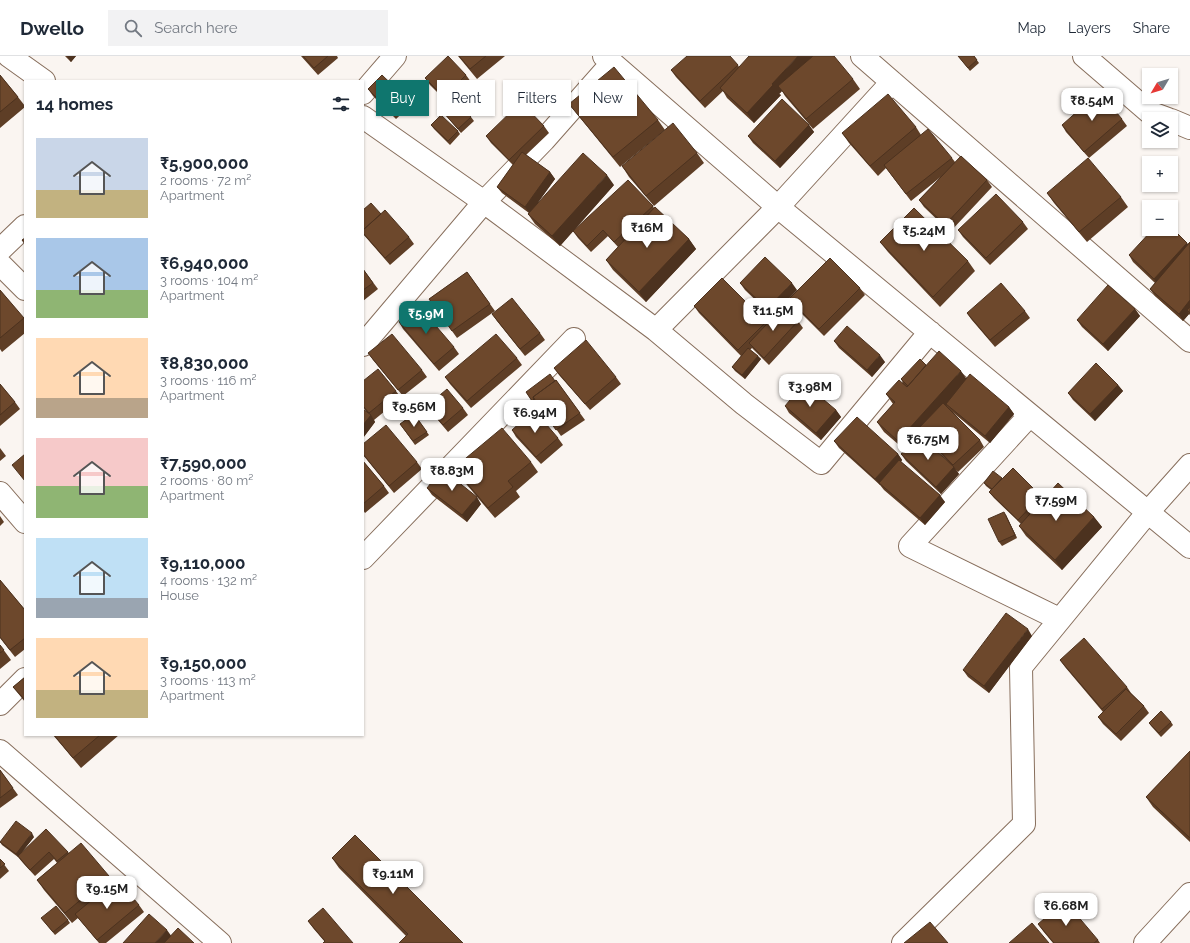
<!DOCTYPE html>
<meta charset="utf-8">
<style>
body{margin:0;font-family:Raleway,sans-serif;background:#f2f2f3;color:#1f2937;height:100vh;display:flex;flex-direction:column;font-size:15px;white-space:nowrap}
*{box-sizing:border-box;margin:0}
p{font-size:13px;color:#747a83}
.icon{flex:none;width:22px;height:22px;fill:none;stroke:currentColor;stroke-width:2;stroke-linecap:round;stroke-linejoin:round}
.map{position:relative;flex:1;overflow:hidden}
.side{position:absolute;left:24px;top:24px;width:340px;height:656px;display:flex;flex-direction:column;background:#fff;border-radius:0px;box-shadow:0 1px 3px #0004}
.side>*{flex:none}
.hud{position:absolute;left:376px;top:24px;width:380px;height:36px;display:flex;gap:8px}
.needle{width:26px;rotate:232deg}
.controls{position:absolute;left:1142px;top:12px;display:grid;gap:8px}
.controls a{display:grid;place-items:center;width:36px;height:36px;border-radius:0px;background:#fff;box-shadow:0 1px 3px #0004;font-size:20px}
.price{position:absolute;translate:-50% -34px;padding:0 9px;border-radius:8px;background:#fff;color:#222;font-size:13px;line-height:26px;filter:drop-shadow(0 1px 2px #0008)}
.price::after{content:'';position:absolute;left:50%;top:24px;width:12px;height:9px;margin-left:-6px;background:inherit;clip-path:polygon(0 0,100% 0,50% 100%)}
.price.active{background:#0f766e;color:#fff}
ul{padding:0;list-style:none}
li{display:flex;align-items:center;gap:12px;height:100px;padding:0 12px}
li span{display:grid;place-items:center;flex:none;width:112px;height:80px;border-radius:0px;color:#555}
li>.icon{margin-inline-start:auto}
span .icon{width:48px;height:48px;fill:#fffc;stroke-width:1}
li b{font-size:17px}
h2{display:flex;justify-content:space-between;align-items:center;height:48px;padding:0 12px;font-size:17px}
.pill{padding:0 14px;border-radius:0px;background:#fff;box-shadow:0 1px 3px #0004;font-size:14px;line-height:36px}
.pill.active{background:#0f766e;color:#fff}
header{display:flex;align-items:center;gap:24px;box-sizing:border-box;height:56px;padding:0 20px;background:#fff;border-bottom:1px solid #e0e1e3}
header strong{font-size:19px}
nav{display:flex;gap:22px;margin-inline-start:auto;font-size:14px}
.search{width:280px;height:36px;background:#f2f2f3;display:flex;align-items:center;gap:10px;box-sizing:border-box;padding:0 14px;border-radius:0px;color:#747a83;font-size:15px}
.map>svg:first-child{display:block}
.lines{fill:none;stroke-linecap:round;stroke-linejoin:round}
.minor-casing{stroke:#876e5c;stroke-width:24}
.minor{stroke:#fff;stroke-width:22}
.wall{fill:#5e3e26;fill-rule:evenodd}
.shaded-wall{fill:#4c321f}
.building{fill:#6d482c;stroke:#4c321f}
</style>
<header>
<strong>Dwello</strong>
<div class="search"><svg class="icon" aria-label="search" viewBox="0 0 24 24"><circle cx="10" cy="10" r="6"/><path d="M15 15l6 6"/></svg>Search here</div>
<nav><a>Map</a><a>Layers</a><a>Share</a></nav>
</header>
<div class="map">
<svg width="1190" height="887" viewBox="0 0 1190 887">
<rect width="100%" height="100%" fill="#faf5f1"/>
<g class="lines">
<g class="minor-casing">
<path id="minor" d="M9,0L44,25
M604,0L778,151L1190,491
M862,0L1190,285
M1084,0L1149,56L1168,63
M363,37L395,0
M363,61L484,146L656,274L744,348L821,407L930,276
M1171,64L1190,72
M0,194L25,170
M0,208L25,233
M656,274L778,151L892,26
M363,289L484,146L544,84L612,7
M1030,359L910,490L1059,563
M0,437L25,466
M363,502L574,283
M0,648L25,623
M0,695L220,887
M903,887L1024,768L1021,611L1148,456L1190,409
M1145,887L1190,838"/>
</g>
<use href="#minor" class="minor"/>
</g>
<path class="wall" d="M65,0H76L71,6Z
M301,0H337L338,2L318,19Z
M458,0H505L477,23Z
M958,0H974L979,7L970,15Z
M738,9L739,11L853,23L860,33L813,73L785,40L782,35L779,38L781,39L754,67L727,42L723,35L705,52L676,21L671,14Z
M0,19L18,41L25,50V51L0,72Z
M466,19L471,26L449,48L430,29L425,22Z
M368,33L406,42L411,49L396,63L373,40Z
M569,48L658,64L665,74L620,111L577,58Z
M443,56L471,61L474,65L461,77Z
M1122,63L1127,70L1089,102L1066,76L1062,69Z
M431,69L458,75L460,78L450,89L434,73Z
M809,69L814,76L780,112L753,87L748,80Z
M544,70L549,77L526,99L550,116L555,123L537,147L614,129L560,190L535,168L528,158L529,157L502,137L497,131L513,109L491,87L486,80Z
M916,71L921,79L952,102L955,106L987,124L992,131L950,176L924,151L919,144L942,120L911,145L886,112L878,120L849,87L842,77Z
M697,97L704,107L654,150L629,121L622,110Z
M1047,137L1121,141L1128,151L1087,186L1054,147Z
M653,150L654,152L689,183L696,193L646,246L613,214L606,204L618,191L608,180L591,196L578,182L573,175Z
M363,154L381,158L409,181L414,188L390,209L363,178Z
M1023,166L1028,173L990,209L963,181L958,174Z
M880,186L968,205L975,215L940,251L888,196Z
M1190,186V259L1189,258L1183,265L1155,240L1150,233L1155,227L1133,206L1129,199L1188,188Z
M363,213L378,233L363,245Z
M467,216L495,255L457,282L429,243Z
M740,227L797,234L772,260L745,234Z
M860,232L865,239L824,280L794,250L789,243Z
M0,234L25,264V277L2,296L0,293Z
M694,250L766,266L768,268L798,265L803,272L769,309L752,292L750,294L761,303L745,323L735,315L732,311L741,300L699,257Z
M1135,253L1140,260L1108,295L1082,271L1077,264Z
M1025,255L1030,262L995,291L971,263L967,257Z
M492,258L540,277L545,284L525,300L497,265Z
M399,266L454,291L459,298L439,315L403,273Z
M834,285L885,306L872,321L839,292Z
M368,297L422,314L427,321L403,340L373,304Z
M517,302L522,309L471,352L450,328L445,321Z
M926,309L967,323L1009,351L1014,358L990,387L951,355L980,384L984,391L958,416L955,413L959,418L941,438L906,405L901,398L905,394L884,376L877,366L893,348L886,338L903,327L901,323ZM921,378L923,379L949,407L919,380Z
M554,312L616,321L621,328L590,354L559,319Z
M556,324L585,364L561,380L537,346L534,348L526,336Z
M363,325L396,335L401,342L374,364L375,366L363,382V353L368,358L363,351Z
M0,328L15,346L20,353L0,370Z
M1118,329L1123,335L1095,365L1073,344L1068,337Z
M427,350L463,352L468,359L448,376L432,357Z
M785,350L836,354L841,361L821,384L789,357Z
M414,358L429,379L415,389L400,368Z
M512,374L558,382L563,389L541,408L516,381Z
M834,385L898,398L902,404L901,406L945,446L925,469L884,434L880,429L839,392Z
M363,388L417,406L422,413L394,437L363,399Z
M0,392L6,400L0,405Z
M363,405L384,430L389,437L365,457L363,454Z
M531,406L538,416L516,435L520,441L495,462L461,422L454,412Z
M1002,422L1041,440L1044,443L1094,461L1102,471L1062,514L1026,480L1019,470L1021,468L994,442L989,436L991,434L986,430L984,427Z
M427,432L481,448L467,466L432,439Z
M1006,459L1017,482L1002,490L999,486Z
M0,460L4,466L0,470Z
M0,524L25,554V593L15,601L0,582Z
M1032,580L989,637L968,621L963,614Z
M0,589L11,604L0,613Z
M1060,604L1127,631L1131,637L1144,650L1149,657L1121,685L1103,668L1098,661L1103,656L1065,611Z
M25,621V646L13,631Z
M1171,666L1173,669L1161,681L1151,670L1149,667Z
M53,679H119L81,712Z
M1190,695V786L1153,751L1146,741Z
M0,714L18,739L0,752Z
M34,781L22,796H68L69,797L109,820L113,827L139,849L144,856L106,887H99L78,862L72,867L44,834L37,824L57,807L54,803L35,820L23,807L18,801L2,789L0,786Z
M332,802L463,887L406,880L339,812Z
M0,803L9,815L0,823Z
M41,862L68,864L70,867L55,879Z
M308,865L353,887L325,886L313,872Z
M1038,868L1098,884L1100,887H1053L1043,875Z"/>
<path class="shaded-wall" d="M67,0H76L71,6Z
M798,0H815L778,30L782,35L779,38L781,39L754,67L747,57L772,28Z
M809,69L814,76L780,112L775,105Z
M550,116L555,123L530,158L525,151Z
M607,119L614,129L560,190L552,180Z
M689,183L696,193L646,246L639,236Z
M1187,187L1190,190L1159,230L1154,223Z
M792,227L797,234L772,260L767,253Z
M1190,244V257L1187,254L1189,258L1183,265L1179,258Z
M1135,253L1140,260L1108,295L1103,288Z
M880,299L885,306L872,321L867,314Z
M758,300L761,303L745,323L742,319Z
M961,315L968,325L946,348L947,349L922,377L918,373L921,378L906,395L898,385Z
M1118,329L1123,335L1095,365L1090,358Z
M1009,351L1014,358L990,387L985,380Z
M836,354L841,361L821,384L816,377Z
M371,359L375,366L363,382V369Z
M898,398L902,404L880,429L879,427L880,429L875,423Z
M954,411L959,418L941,438L936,431Z
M940,439L945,446L925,469L920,462Z
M477,441L481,448L467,466L462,459Z
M1004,456L1006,459L1017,482L1015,479Z
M1094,461L1102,471L1062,514L1055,504Z
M1028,573L1032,580L989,637L984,630Z
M32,777L34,781L18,801L16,798Z
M167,874L172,881L166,887H155Z"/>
<path class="building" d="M303,0H328L314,12Z
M448,0L466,19L444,41L425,22Z
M459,0H486L470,13Z
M687,0H730L738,9L700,45L671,14Z
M749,0H798L772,28L773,29L747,57L720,32Z
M813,0H834L853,23L806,63L778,30Z
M958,0H974L977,4L968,12Z
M614,11L658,64L613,101L569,48Z
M0,19L18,41L0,56Z
M382,19L406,42L391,56L368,33Z
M1099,36L1122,63L1084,96L1062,69Z
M888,38L916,71L870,110L842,77Z
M782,43L809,69L775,105L748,80Z
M456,45L471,61L458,73L443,56Z
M521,46L544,70L509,104L486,80Z
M441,59L458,75L448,85L431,69Z
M673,67L697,97L646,140L622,110Z
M928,73L952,102L906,138L884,109Z
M522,96L550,116L525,151L497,131Z
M583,97L607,119L552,180L528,158Z
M961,100L987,124L945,169L919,144Z
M1088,102L1121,141L1079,176L1047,137Z
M628,124L653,150L614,186L603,174L587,190L573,175Z
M996,138L1023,166L986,202L958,174Z
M371,147L381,158L363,174V154Z
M655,151L689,183L639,236L606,204Z
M914,152L968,205L933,241L880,186Z
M385,154L409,181L385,202L363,177V174Z
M1171,171L1187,187L1154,223L1129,199L1153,173H1171Z
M25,182V188L22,184Z
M1190,186V244L1179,258L1150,233Z
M765,201L792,227L767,253L740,227Z
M830,202L860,232L819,273L789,243Z
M363,213L373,227L363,234Z
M467,216L490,248L452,275L429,243Z
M722,222L766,266L738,294L694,250Z
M1001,227L1025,255L990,284L967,257Z
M1108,229L1135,253L1103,288L1077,264Z
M0,234L24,262L0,282Z
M512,242L540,277L520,293L492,258Z
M418,249L454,291L434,308L399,266Z
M783,251L798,265L764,302L749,287Z
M1190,251V257L1187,254Z
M847,270L880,299L867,314L834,285Z
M392,278L422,314L398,334L368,297Z
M496,278L517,302L467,345L445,321Z
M586,284L616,321L585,348L554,312Z
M748,292L758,300L742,319L732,311Z
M939,295L961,315L898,385L877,366L895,346L886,338L899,324L907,331Z
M920,303L926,309L908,330L901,323Z
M1096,307L1118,329L1090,358L1068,337Z
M378,313L396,335L369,357L363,350V325Z
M550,318L555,325L533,341L534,343L532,345L526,336Z
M970,318L1009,351L985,380L946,348Z
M556,324L580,357L556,374L533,341Z
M804,327L836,354L816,377L785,350Z
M0,328L15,346L0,359Z
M447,333L463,352L443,369L427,350Z
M943,347L980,384L953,409L918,373Z
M363,353L371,359L363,369Z
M534,354L558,382L536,401L512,374Z
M414,358L427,376L413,385L400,368Z
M857,361L898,398L875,423L834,385Z
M386,369L417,406L389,430L363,398V388Z
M502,372L531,406L508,425L513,431L488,452L454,412Z
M919,379L954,411L936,431L901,398Z
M25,398V425L12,409Z
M899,404L940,439L920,462L879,427Z
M363,405L384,430L363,448Z
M1013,412L1041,440L1018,464L989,436Z
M442,413L477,441L462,459L427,432Z
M993,415L1002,422L992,433L984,427Z
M1058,427L1094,461L1055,504L1019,470Z
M1004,456L1015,479L999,486L988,463Z
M0,524L25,554V582L10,594L0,581Z
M1006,557L1028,573L984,630L963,614Z
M1084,582L1127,631L1102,653L1060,604Z
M0,589L4,594L0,597Z
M25,621V644L13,631Z
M1126,633L1144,650L1116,678L1098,661Z
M1161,655L1171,666L1159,677L1149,667Z
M54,679H100L73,702Z
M1190,695V782L1146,741Z
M0,714L13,732L0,742Z
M16,765L32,777L16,798L0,786Z
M46,773L68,796L57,805L49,796L30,814L18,800Z
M355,779L463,887H399L408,878L332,802Z
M81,787L109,820L65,857L37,824Z
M0,803L5,808L0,812Z
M117,823L139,849L97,884L75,858Z
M1065,845L1098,884L1094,887H1054L1038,868Z
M56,850L68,864L53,876L41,862Z
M323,852L353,887H323L325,885L308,865Z
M149,858L167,874L155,887H123Z
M930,866L948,887H904Z
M1032,867L1049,887H1009Z
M178,872L194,887H164Z"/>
</svg>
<div class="controls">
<a><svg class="needle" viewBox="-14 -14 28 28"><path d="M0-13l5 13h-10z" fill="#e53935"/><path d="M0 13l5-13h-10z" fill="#747a83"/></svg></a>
<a><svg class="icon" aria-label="layers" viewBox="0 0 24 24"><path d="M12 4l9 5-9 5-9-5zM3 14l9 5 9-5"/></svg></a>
<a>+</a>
<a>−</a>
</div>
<b class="price" style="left:1092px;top:66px">₹8.54M</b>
<b class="price" style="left:647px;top:193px">₹16M</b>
<b class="price" style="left:924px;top:196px">₹5.24M</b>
<b class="price" style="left:773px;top:276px">₹11.5M</b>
<b class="price active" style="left:426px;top:279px">₹5.9M</b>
<b class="price" style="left:810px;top:352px">₹3.98M</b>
<b class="price" style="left:414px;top:372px">₹9.56M</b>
<b class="price" style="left:535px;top:378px">₹6.94M</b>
<b class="price" style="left:928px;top:405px">₹6.75M</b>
<b class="price" style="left:452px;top:436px">₹8.83M</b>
<b class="price" style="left:1056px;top:466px">₹7.59M</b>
<b class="price" style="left:393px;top:839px">₹9.11M</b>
<b class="price" style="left:107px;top:854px">₹9.15M</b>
<b class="price" style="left:1066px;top:871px">₹6.68M</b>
<div class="hud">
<a class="pill active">Buy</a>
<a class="pill">Rent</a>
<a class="pill">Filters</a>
<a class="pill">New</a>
</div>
<section class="side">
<h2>14 homes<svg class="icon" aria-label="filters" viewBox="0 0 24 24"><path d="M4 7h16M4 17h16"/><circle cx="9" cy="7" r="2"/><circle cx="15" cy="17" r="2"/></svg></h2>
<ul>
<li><span style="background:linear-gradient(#c9d6e8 65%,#c2b280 0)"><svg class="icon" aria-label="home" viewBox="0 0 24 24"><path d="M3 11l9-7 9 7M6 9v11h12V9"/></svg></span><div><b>₹5,900,000</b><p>2 rooms · 72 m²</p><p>Apartment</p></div></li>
<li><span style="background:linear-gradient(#a9c7e8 65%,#8fb573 0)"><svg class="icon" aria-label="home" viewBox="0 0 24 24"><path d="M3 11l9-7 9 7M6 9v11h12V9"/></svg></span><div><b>₹6,940,000</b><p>3 rooms · 104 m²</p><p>Apartment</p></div></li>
<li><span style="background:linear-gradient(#ffd9b3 75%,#b9a48a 0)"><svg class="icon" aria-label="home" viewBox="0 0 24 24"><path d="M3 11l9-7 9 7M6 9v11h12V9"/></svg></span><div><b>₹8,830,000</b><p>3 rooms · 116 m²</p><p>Apartment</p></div></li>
<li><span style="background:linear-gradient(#f6c9c9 60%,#8fb573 0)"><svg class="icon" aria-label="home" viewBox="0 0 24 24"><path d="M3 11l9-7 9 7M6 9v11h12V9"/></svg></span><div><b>₹7,590,000</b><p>2 rooms · 80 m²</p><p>Apartment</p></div></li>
<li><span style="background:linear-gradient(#bfe0f5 75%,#9aa5b1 0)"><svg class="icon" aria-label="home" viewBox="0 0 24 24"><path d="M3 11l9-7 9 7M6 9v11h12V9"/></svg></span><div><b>₹9,110,000</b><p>4 rooms · 132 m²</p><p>House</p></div></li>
<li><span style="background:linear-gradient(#ffd9b3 65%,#c2b280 0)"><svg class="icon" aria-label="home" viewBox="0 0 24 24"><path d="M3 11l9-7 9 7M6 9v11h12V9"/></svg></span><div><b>₹9,150,000</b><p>3 rooms · 113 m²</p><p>Apartment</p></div></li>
</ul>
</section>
</div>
